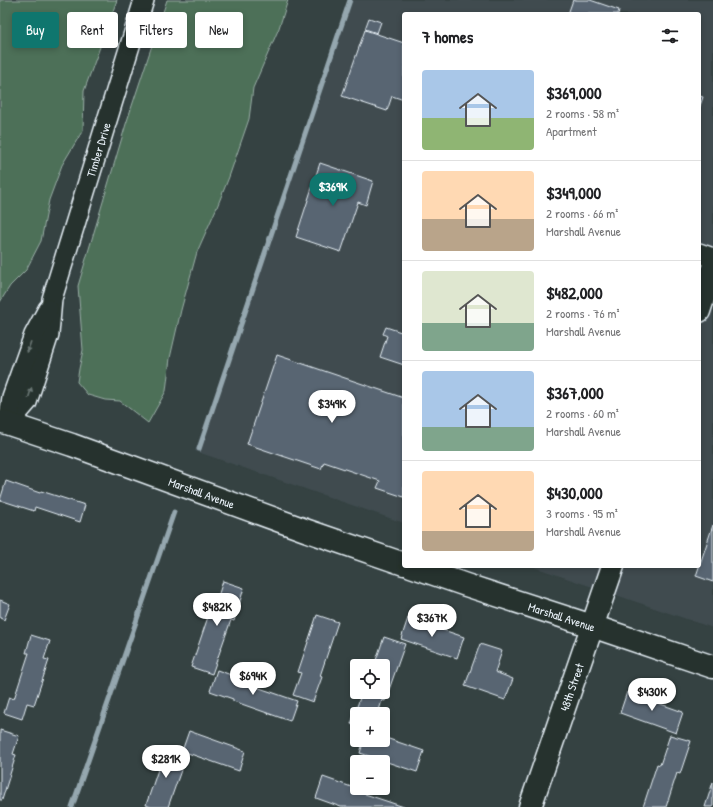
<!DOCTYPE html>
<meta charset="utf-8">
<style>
body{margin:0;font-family:"Patrick Hand",sans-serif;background:#f2f2f2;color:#202124;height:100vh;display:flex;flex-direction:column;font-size:15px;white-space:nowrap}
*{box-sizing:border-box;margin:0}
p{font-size:13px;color:#757577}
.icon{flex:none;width:22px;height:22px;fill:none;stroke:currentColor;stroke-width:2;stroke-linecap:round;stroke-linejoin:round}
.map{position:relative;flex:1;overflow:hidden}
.details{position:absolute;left:402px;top:12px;width:299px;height:556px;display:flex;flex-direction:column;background:#fff;border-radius:4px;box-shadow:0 2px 6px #0003}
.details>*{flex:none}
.banner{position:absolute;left:12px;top:12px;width:330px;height:36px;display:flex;gap:8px}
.tools{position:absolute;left:350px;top:659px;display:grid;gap:8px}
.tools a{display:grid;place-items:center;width:40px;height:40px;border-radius:4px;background:#fff;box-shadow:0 2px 6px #0003;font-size:20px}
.price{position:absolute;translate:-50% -34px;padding:0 9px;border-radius:14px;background:#fff;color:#222;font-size:13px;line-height:26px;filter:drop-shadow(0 1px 2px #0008)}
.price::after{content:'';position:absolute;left:50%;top:24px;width:12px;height:9px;margin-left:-6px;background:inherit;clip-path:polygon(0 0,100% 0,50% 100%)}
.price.on{background:#0f766e;color:#fff}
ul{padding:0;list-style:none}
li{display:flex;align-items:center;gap:12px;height:100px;padding:0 20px}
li+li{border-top:1px solid #e0e0e0}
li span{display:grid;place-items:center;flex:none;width:112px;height:80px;border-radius:4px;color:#555}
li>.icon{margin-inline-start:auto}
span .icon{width:48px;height:48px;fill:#fffc;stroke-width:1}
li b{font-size:17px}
h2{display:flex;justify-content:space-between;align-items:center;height:48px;padding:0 20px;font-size:17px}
.chip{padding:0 14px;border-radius:4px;background:#fff;box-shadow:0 2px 6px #0003;font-size:14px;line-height:36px}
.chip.on{background:#0f766e;color:#fff}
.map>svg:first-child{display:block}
.built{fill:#404c50}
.green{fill:#4e6f59;stroke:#9bb0a8}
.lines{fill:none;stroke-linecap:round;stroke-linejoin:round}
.stream{stroke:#95a7af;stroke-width:5}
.building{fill:#586572;stroke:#e8f1f8}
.street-casing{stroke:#e8f1f8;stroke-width:22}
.secondary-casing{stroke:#e8f1f8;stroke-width:25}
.street{stroke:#26332d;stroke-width:19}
.secondary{stroke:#26332d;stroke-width:22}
.oneway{fill:#6a7674}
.labels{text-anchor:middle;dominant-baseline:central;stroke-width:3;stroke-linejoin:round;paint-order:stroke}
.street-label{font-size:12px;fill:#e8f1f8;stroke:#26332d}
</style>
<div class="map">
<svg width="713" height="807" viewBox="0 0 713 807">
<rect width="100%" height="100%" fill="#354242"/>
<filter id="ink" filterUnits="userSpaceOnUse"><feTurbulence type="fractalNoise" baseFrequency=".025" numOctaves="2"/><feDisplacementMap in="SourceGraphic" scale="8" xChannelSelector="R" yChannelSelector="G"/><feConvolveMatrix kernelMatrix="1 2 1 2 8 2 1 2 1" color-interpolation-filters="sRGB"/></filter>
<g filter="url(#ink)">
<path class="built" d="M350,0H713V628L531,566H699V14H404V523L195,451Z"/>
<path class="green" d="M0,0H117L84,91L83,130L62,165L49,200L41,241L26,270L10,286L0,302Z
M167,0H288L279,28L253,88L249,119L229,177L217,207L197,252L181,310L170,358L166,391L148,423L120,401L105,400L88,395L77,382L79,369L83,350L78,286L126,124Z"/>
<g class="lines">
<path class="stream" d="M199,449L350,0
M72,807L174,512"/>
</g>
<path class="building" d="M573,0H590L619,10L618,14H568Z
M369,18L381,22L377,33L365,29Z
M365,30L404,43V100L392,96L387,111L342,96Z
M699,96L703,97L699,109Z
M320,163L373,181L366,205L358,202L341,252L296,237Z
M386,327L404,333V365L380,357L387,336L383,334Z
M277,355L404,398V497L377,488L380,481L324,462L321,469L247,444Z
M6,481L40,493L41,491L85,505L80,522L35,507L34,511L0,500Z
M713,525V582L696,576Z
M223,581L244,588L234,621L231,620L212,674L191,667L210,611L213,612Z
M0,600L10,604L4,620L0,618Z
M317,615L338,622L320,676L322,677L313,702L293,695L301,673L298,672Z
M408,618L464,637L457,658L401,639Z
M31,635L50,641L44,659L49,660L34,705L27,703L22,719L4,713L9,697L14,699L29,653H26Z
M384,637L405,644L385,701L382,700L378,714H357V726L351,724L362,692H383V666H374Z
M480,644L502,651L495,672L513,679L505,700L465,686Z
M217,670L243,679L242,682L297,701L290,721L233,701V699L210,691Z
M627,692L683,712L676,733L620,713Z
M0,730L19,736L13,754L16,755L2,800H0Z
M189,731L245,751L239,771L182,751Z
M670,735L691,741L680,774L677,773L666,807H643L657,764L660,765Z
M383,737L424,751L417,772L360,753L364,740H383Z
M165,749L186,756L168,807H151L146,805Z
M323,777L360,790L359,792L404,807H341L316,798Z
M713,782V807H705Z"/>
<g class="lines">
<g class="street-casing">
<g id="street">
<path d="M699,253L713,258"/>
<path id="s1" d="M8,424L27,402L49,334L52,299L144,0"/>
<path d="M8,424L12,397L34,335L48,309"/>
</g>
</g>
<g class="secondary-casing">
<g id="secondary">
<path d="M699,311L713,268"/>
<path id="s2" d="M0,421L72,445L305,530L404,564"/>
<path id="s3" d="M411,566L466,585L592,626L713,667"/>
<path id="s4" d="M530,807L613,566"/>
</g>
</g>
<use href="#street" class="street"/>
<use href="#secondary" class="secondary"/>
</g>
<defs><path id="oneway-solid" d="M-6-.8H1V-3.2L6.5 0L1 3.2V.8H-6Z"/></defs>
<g class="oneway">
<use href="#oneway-solid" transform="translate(29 347) rotate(109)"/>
<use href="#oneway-solid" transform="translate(30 393) rotate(-73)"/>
</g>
</g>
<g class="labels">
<g class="street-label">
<text stroke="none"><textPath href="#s1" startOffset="292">Timber Drive</textPath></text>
<text stroke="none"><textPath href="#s2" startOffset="214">Marshall Avenue</textPath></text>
<text stroke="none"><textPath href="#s3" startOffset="159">Marshall Avenue</textPath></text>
<text stroke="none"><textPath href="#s4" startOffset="127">48th Street</textPath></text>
</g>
</g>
</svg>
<div class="tools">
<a><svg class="icon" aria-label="locate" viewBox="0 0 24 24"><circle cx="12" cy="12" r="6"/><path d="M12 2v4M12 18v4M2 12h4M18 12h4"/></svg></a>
<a>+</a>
<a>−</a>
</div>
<b class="price on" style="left:333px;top:207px">$369K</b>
<b class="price" style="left:332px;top:424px">$349K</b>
<b class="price" style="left:217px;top:627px">$482K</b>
<b class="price" style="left:432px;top:638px">$367K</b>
<b class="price" style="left:253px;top:696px">$694K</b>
<b class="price" style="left:652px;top:712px">$430K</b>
<b class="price" style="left:166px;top:779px">$281K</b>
<div class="banner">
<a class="chip on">Buy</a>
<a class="chip">Rent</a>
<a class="chip">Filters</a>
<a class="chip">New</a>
</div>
<section class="details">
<h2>7 homes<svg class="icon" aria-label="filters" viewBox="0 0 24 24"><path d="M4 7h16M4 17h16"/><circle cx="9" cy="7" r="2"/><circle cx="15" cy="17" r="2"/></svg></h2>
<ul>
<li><span style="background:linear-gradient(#a9c7e8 60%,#8fb573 0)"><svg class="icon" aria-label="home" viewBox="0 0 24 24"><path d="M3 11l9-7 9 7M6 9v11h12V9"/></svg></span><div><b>$369,000</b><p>2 rooms · 58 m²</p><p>Apartment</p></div></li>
<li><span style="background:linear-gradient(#ffd9b3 60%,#b9a48a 0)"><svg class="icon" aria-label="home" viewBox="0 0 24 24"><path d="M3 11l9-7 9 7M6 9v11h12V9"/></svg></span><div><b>$349,000</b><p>2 rooms · 66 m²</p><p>Marshall Avenue</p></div></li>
<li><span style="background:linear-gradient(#dfe7d0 65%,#7fa58c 0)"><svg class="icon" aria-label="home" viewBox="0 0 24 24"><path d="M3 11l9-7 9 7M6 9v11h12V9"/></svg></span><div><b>$482,000</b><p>2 rooms · 76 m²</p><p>Marshall Avenue</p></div></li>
<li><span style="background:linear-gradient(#a9c7e8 70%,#7fa58c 0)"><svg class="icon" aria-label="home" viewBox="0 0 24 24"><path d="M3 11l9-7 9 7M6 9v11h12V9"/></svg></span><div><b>$367,000</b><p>2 rooms · 60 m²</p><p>Marshall Avenue</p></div></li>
<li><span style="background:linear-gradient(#ffd9b3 75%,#b9a48a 0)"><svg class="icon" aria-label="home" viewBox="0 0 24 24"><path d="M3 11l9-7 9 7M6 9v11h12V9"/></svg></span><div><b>$430,000</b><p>3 rooms · 95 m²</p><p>Marshall Avenue</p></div></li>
</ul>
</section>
</div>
